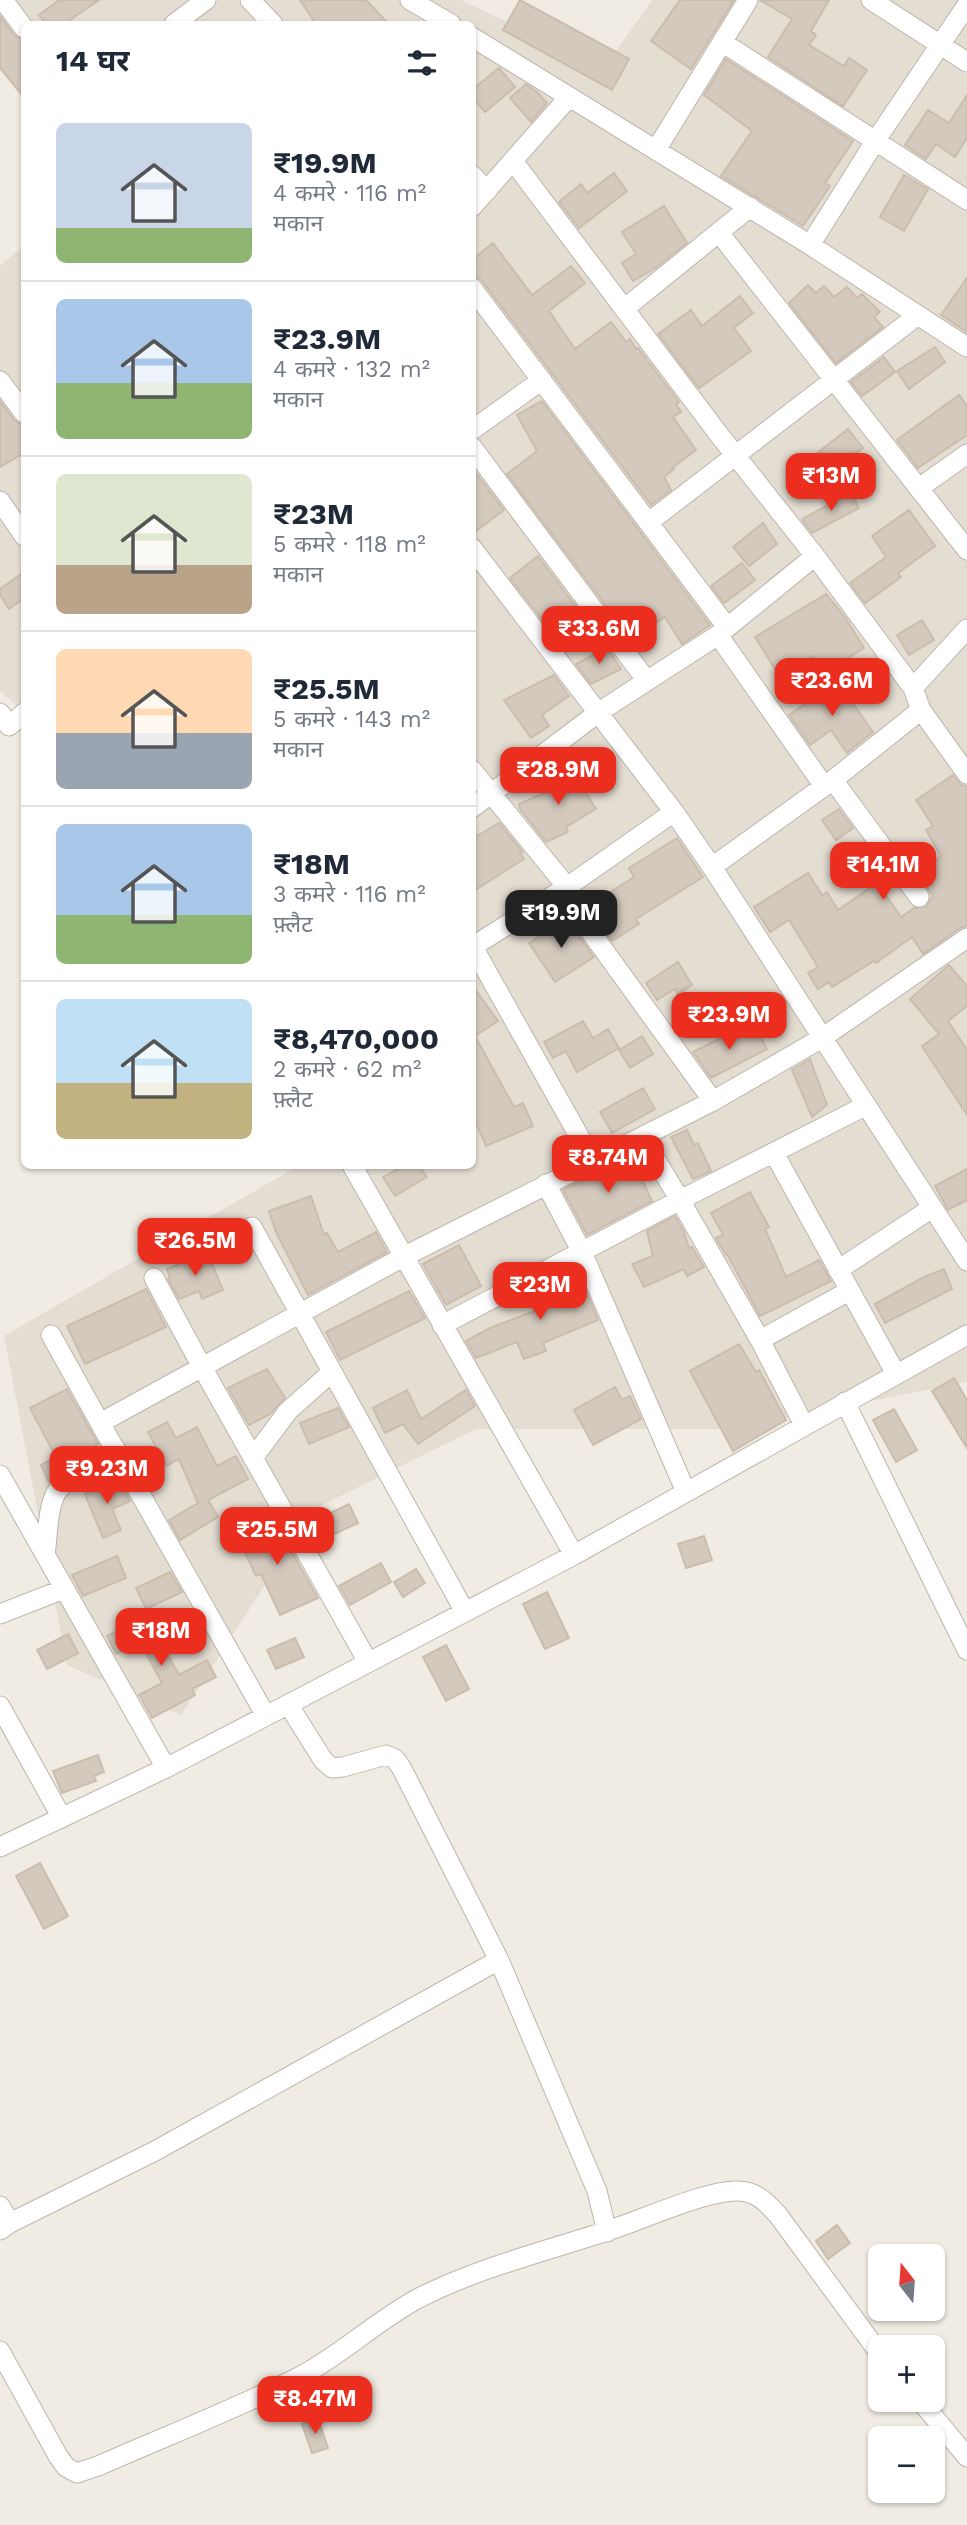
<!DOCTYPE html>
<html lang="hi">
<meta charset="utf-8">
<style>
body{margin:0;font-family:"Work Sans","Noto Sans Devanagari",sans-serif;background:#f6f6f7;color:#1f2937;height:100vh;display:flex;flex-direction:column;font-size:26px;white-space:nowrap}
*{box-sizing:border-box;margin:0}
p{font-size:23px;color:#747a83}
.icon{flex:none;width:38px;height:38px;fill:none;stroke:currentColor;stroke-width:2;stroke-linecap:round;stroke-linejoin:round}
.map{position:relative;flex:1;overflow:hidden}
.panel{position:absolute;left:21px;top:21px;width:455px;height:1148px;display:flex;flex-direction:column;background:#fff;border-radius:10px;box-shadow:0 2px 5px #0004}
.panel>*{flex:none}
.needle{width:46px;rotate:343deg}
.tools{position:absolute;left:868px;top:2244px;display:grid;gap:14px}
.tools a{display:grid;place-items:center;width:77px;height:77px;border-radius:10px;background:#fff;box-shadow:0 2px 5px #0004;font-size:35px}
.price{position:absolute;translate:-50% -60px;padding:0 16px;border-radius:14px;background:#ec2e1f;color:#fff;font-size:23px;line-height:46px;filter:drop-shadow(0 2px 4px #0008)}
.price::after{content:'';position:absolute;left:50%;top:42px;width:21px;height:16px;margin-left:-10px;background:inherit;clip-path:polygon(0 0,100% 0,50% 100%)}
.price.on{background:#222;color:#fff}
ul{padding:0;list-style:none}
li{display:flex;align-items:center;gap:21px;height:175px;padding:0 35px}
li+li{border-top:2px solid #e0e1e3}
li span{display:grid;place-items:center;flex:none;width:196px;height:140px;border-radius:10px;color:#555}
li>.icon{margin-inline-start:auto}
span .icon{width:84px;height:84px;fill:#fffc;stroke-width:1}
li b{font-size:30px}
h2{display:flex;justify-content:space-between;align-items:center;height:84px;padding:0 35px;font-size:30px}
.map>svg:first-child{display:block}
.residential{fill:#e4ddd2}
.building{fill:#d4c9bd;stroke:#cbbdad;stroke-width:2}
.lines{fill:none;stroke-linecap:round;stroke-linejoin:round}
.street-casing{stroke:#beb5aa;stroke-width:21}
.street{stroke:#fff;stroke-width:19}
</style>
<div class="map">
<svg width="967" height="2525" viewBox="0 0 967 2525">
<rect width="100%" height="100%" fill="#f0ece3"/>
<path class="residential" d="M0,0H461L604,68L652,0H967V1382L729,1429H476L314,1509L181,1715L67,1665L4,1336L298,1166H472V24H24V101L0,69Z
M24,245V712L0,691V266Z"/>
<path class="building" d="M59,0H99L64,24H46L39,15Z
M300,0H366L389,24H316Z
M520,0L629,59L612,90L503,30Z
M680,0H734L691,69L651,41Z
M760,0H829L811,31L816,35L809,45L844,66L849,58L867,70L843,106L768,57L792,19Z
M0,16L15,36L24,40V97L0,68Z
M726,59L853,141L825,183L830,186L803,226L721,176L752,131L704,95Z
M499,68L515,87L485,112L472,97V90Z
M526,84L537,92L547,103L531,122L510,98Z
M967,95V138L955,157L936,144L926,159L905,145L928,110L949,123Z
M614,173L627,191L579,228L559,202L581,184L587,193Z
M904,175L928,189L904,231L880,217Z
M664,206L687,243L654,269L633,281L622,263L636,254L622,232Z
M493,243L532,295L571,266L585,283L549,311L575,349L611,322L626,342L630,339L636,349L638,348L679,402L676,404L681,412L673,417L696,450L672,468L674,469L664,477L671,490L651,505L482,281L472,272V260Z
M967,278V332L941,315Z
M808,285L816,293L824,286L834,297L847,287L857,298L862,294L880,312L874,317L883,327L836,363L789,303Z
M740,296L753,313L734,328L751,351L699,388L658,334L691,310L702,326Z
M935,347L945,362L909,389L897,371Z
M884,357L895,372L862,396L851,382Z
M959,395L967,406V435L918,468L897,440Z
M0,401L15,421L24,425V453L0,467Z
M542,401L710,625L682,644L665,617L631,639L507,474L537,451L517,415Z
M848,429L863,448L826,477L811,458Z
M472,468L504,510L472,534Z
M851,493L859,508L812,533L802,519Z
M909,510L935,546L898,573L901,577L865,603L850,583L886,557L872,536Z
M763,523L777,544L749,566L733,547Z
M538,556L589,624L562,645L510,578Z
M742,563L755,580L724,603L711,586Z
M24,572V598L9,609L0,595V589Z
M826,594L845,617L864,648L824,673L813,656L780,677L755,637Z
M922,620L934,640L909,655L897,635Z
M607,648L621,669L591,684L576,664Z
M554,675L569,696L542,715L549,726L531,738L504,700Z
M837,681L873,732L847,753L831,730L810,745L789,715Z
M571,769L596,809L566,827L568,832L546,842L520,809L519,804L558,787L554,780Z
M953,775L961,785L967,786V926L960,928L923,954L912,937L876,963L874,961L832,987L829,982L818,989L808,973L818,967L789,920L770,932L754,907L808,873L822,895L827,892L838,910L877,883L901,917L914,908L926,907L933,896L919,876L941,856L926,830L933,826L916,800Z
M839,809L853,828L836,840L822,820Z
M499,823L523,852L520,853L524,859L472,892V839Z
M677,838L703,877L636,919L639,924L612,941L598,922L614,912L604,896L634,877L629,868Z
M566,919L594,957L555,982L529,943Z
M678,962L692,985L678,994L675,989L657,1000L646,983Z
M949,965L967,986V1006L948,1021L967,1050V1115L922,1046L939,1034L910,999Z
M472,985L498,1021L475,1036L514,1107L523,1103L533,1126L486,1146L472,1114Z
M583,1021L593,1038L608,1029L619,1048L577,1072L566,1051L553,1058L544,1042Z
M756,1028L767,1049L711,1078L693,1052L729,1034L733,1041Z
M642,1036L653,1054L630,1068L619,1050Z
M810,1059L827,1105L812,1117L792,1070Z
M643,1088L655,1109L612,1133L600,1112Z
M687,1130L694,1145L698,1143L711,1171L693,1179L671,1137Z
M631,1156L652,1201L587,1235L563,1190Z
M403,1166H419L427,1177L395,1196L383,1177Z
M967,1169V1200L948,1210L935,1186Z
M750,1192L769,1227L765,1229L786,1277L819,1260L831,1281L760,1316L727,1254L726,1255L716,1238L723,1235L711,1213Z
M311,1196L324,1235L327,1233L338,1252L376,1232L387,1252L308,1295L276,1232L269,1211Z
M675,1216L684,1232L689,1248L692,1247L704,1267L687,1276L684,1269L644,1287L632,1264L653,1256L647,1231Z
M459,1245L481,1286L446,1305L423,1264Z
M207,1252L223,1290L202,1299L199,1291L179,1299L168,1279L170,1278L167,1269Z
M944,1269L952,1289L885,1323L875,1304L924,1277Z
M580,1277L598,1320L543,1343L546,1351L524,1359L517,1342L476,1358L466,1341L490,1328L545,1307L540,1294Z
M146,1289L166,1327L85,1364L67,1326Z
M409,1291L425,1318L340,1360L326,1332Z
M739,1344L756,1372L759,1370L786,1420L733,1451L690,1371Z
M267,1369L285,1398L270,1414L249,1425L228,1388Z
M954,1378L967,1400V1448L932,1391Z
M615,1387L622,1400L630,1396L641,1419L593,1445L574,1410Z
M67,1389L98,1444L67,1465L49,1482L41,1465L56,1457L30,1408Z
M407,1390L421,1419L466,1390L475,1406L418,1444L403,1424L385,1433L373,1408Z
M338,1408L349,1427L309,1444L300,1423Z
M894,1409L917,1450L896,1462L873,1420Z
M167,1422L176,1438L197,1427L217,1466L236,1456L248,1479L208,1500L218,1517L180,1540L169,1520L198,1503L179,1459L166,1466L148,1432Z
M118,1480L130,1501L112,1509L121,1530L103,1538L85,1494Z
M349,1504L358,1523L315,1543L305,1525Z
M273,1519L318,1598L280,1615L261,1574L256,1576L237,1535Z
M704,1536L712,1560L686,1568L678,1544Z
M117,1556L126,1578L83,1596L72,1575Z
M381,1563L391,1582L350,1605L339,1586Z
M416,1569L425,1583L403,1597L394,1582Z
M170,1572L182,1592L146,1609L136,1588Z
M547,1592L569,1638L545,1649L523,1604Z
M146,1616L179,1675L207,1660L216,1677L192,1689L195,1695L152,1718L139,1695L162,1683L140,1642L116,1654L107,1636Z
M68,1634L78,1653L47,1669L37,1650Z
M295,1638L304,1657L276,1669L267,1650Z
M446,1645L469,1689L446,1701L423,1657Z
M98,1755L104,1772L94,1776L96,1781L62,1793L53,1771Z
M40,1863L68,1916L44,1929L16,1876Z
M837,2225L850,2243L828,2259L816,2241Z
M318,2419L328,2448L312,2453L302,2424Z"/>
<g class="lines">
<g class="street-casing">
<path id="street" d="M3,0L24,28
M250,0L273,24
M410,0L451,24
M871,0L967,62
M174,24L206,0
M472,37L810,245L967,347
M722,42L967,200
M656,150L748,0
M513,161L720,436L815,556L913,688L921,710
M472,175L487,191
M472,207L569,97
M720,234L967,550
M810,245L876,140L967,5
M472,288L727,627
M624,309L750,207
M0,381L24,413
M472,430L542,380
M472,447L647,681
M919,488L967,454
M0,501L24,536
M649,522L918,315
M472,548L674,812L712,867L833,780L921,710L967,774
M718,635L824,786
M913,688L967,629
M0,713L9,726L24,713
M472,770L567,887L674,812
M833,780L919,897
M472,808L599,712L718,635L815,556
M712,867L967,1261
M561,891L713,1101
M967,938L822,1038L713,1101L403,1257L100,1423L266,1716L574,1555L967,1335
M472,947L567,887
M473,947L593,1161
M642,1137L680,1200L865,1106
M774,1153L896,1374
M353,1167L574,1555
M546,1184L582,1252L686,1492
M252,1227L465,1612
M838,1270L932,1208
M154,1278L202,1367L368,1662
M442,1325L680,1200L760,1340L804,1425
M51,1335L100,1423
M760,1340L849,1291
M845,1402L967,1650
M253,1458L288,1411L332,1372
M0,1475L166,1768L266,1716
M45,1554C48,1536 47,1510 56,1493C66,1477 98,1460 115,1448
M0,1614L64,1589
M288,1704L323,1760L332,1768L343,1767L386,1755L395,1759L401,1767L499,1960L597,2191L607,2232
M0,1706L62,1818
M0,1847L166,1768
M0,2206L10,2223
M0,2230L10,2223L155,2151L499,1960
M0,2351L58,2456L66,2467L77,2473L98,2466C164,2437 233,2410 297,2378C340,2356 375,2322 417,2299C477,2268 543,2252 607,2231C640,2221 708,2189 739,2191C757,2192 766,2202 778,2215L880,2354
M919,2399L967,2457"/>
</g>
<use href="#street" class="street"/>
</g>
</svg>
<div class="tools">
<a><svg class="needle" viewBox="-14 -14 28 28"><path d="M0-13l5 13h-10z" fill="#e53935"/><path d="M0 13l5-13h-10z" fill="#747a83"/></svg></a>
<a>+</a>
<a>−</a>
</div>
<b class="price" style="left:831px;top:513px">₹13M</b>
<b class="price" style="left:599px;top:666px">₹33.6M</b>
<b class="price" style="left:832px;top:718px">₹23.6M</b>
<b class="price" style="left:558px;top:807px">₹28.9M</b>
<b class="price" style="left:883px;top:902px">₹14.1M</b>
<b class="price on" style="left:561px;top:950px">₹19.9M</b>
<b class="price" style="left:729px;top:1052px">₹23.9M</b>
<b class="price" style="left:608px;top:1195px">₹8.74M</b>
<b class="price" style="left:195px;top:1278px">₹26.5M</b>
<b class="price" style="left:540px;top:1322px">₹23M</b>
<b class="price" style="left:107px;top:1506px">₹9.23M</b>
<b class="price" style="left:277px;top:1567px">₹25.5M</b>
<b class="price" style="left:161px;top:1668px">₹18M</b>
<b class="price" style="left:315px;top:2436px">₹8.47M</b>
<section class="panel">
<h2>14 घर<svg class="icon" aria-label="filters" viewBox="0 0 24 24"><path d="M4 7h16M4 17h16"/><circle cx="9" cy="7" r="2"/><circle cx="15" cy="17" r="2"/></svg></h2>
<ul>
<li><span style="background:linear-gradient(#c9d6e8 75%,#8fb573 0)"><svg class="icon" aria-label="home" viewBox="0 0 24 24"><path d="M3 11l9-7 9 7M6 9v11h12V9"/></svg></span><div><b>₹19.9M</b><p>4 कमरे · 116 m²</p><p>मकान</p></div></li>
<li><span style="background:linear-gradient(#a9c7e8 60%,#8fb573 0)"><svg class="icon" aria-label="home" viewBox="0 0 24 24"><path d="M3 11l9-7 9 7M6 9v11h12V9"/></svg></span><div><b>₹23.9M</b><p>4 कमरे · 132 m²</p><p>मकान</p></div></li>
<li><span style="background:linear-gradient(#dfe7d0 65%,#b9a48a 0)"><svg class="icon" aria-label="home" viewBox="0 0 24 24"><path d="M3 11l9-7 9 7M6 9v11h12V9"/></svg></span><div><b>₹23M</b><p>5 कमरे · 118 m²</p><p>मकान</p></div></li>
<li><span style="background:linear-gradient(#ffd9b3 60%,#9aa5b1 0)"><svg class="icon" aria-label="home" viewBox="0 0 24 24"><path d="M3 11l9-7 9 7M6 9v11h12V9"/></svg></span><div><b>₹25.5M</b><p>5 कमरे · 143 m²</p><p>मकान</p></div></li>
<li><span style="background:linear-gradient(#a9c7e8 65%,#8fb573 0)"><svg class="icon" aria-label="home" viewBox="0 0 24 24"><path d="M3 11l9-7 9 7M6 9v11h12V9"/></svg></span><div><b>₹18M</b><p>3 कमरे · 116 m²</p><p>फ़्लैट</p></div></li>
<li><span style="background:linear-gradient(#bfe0f5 60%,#c2b280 0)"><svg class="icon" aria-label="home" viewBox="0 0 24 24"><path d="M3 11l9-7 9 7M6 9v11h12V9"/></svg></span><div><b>₹8,470,000</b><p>2 कमरे · 62 m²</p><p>फ़्लैट</p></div></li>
</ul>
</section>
</div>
